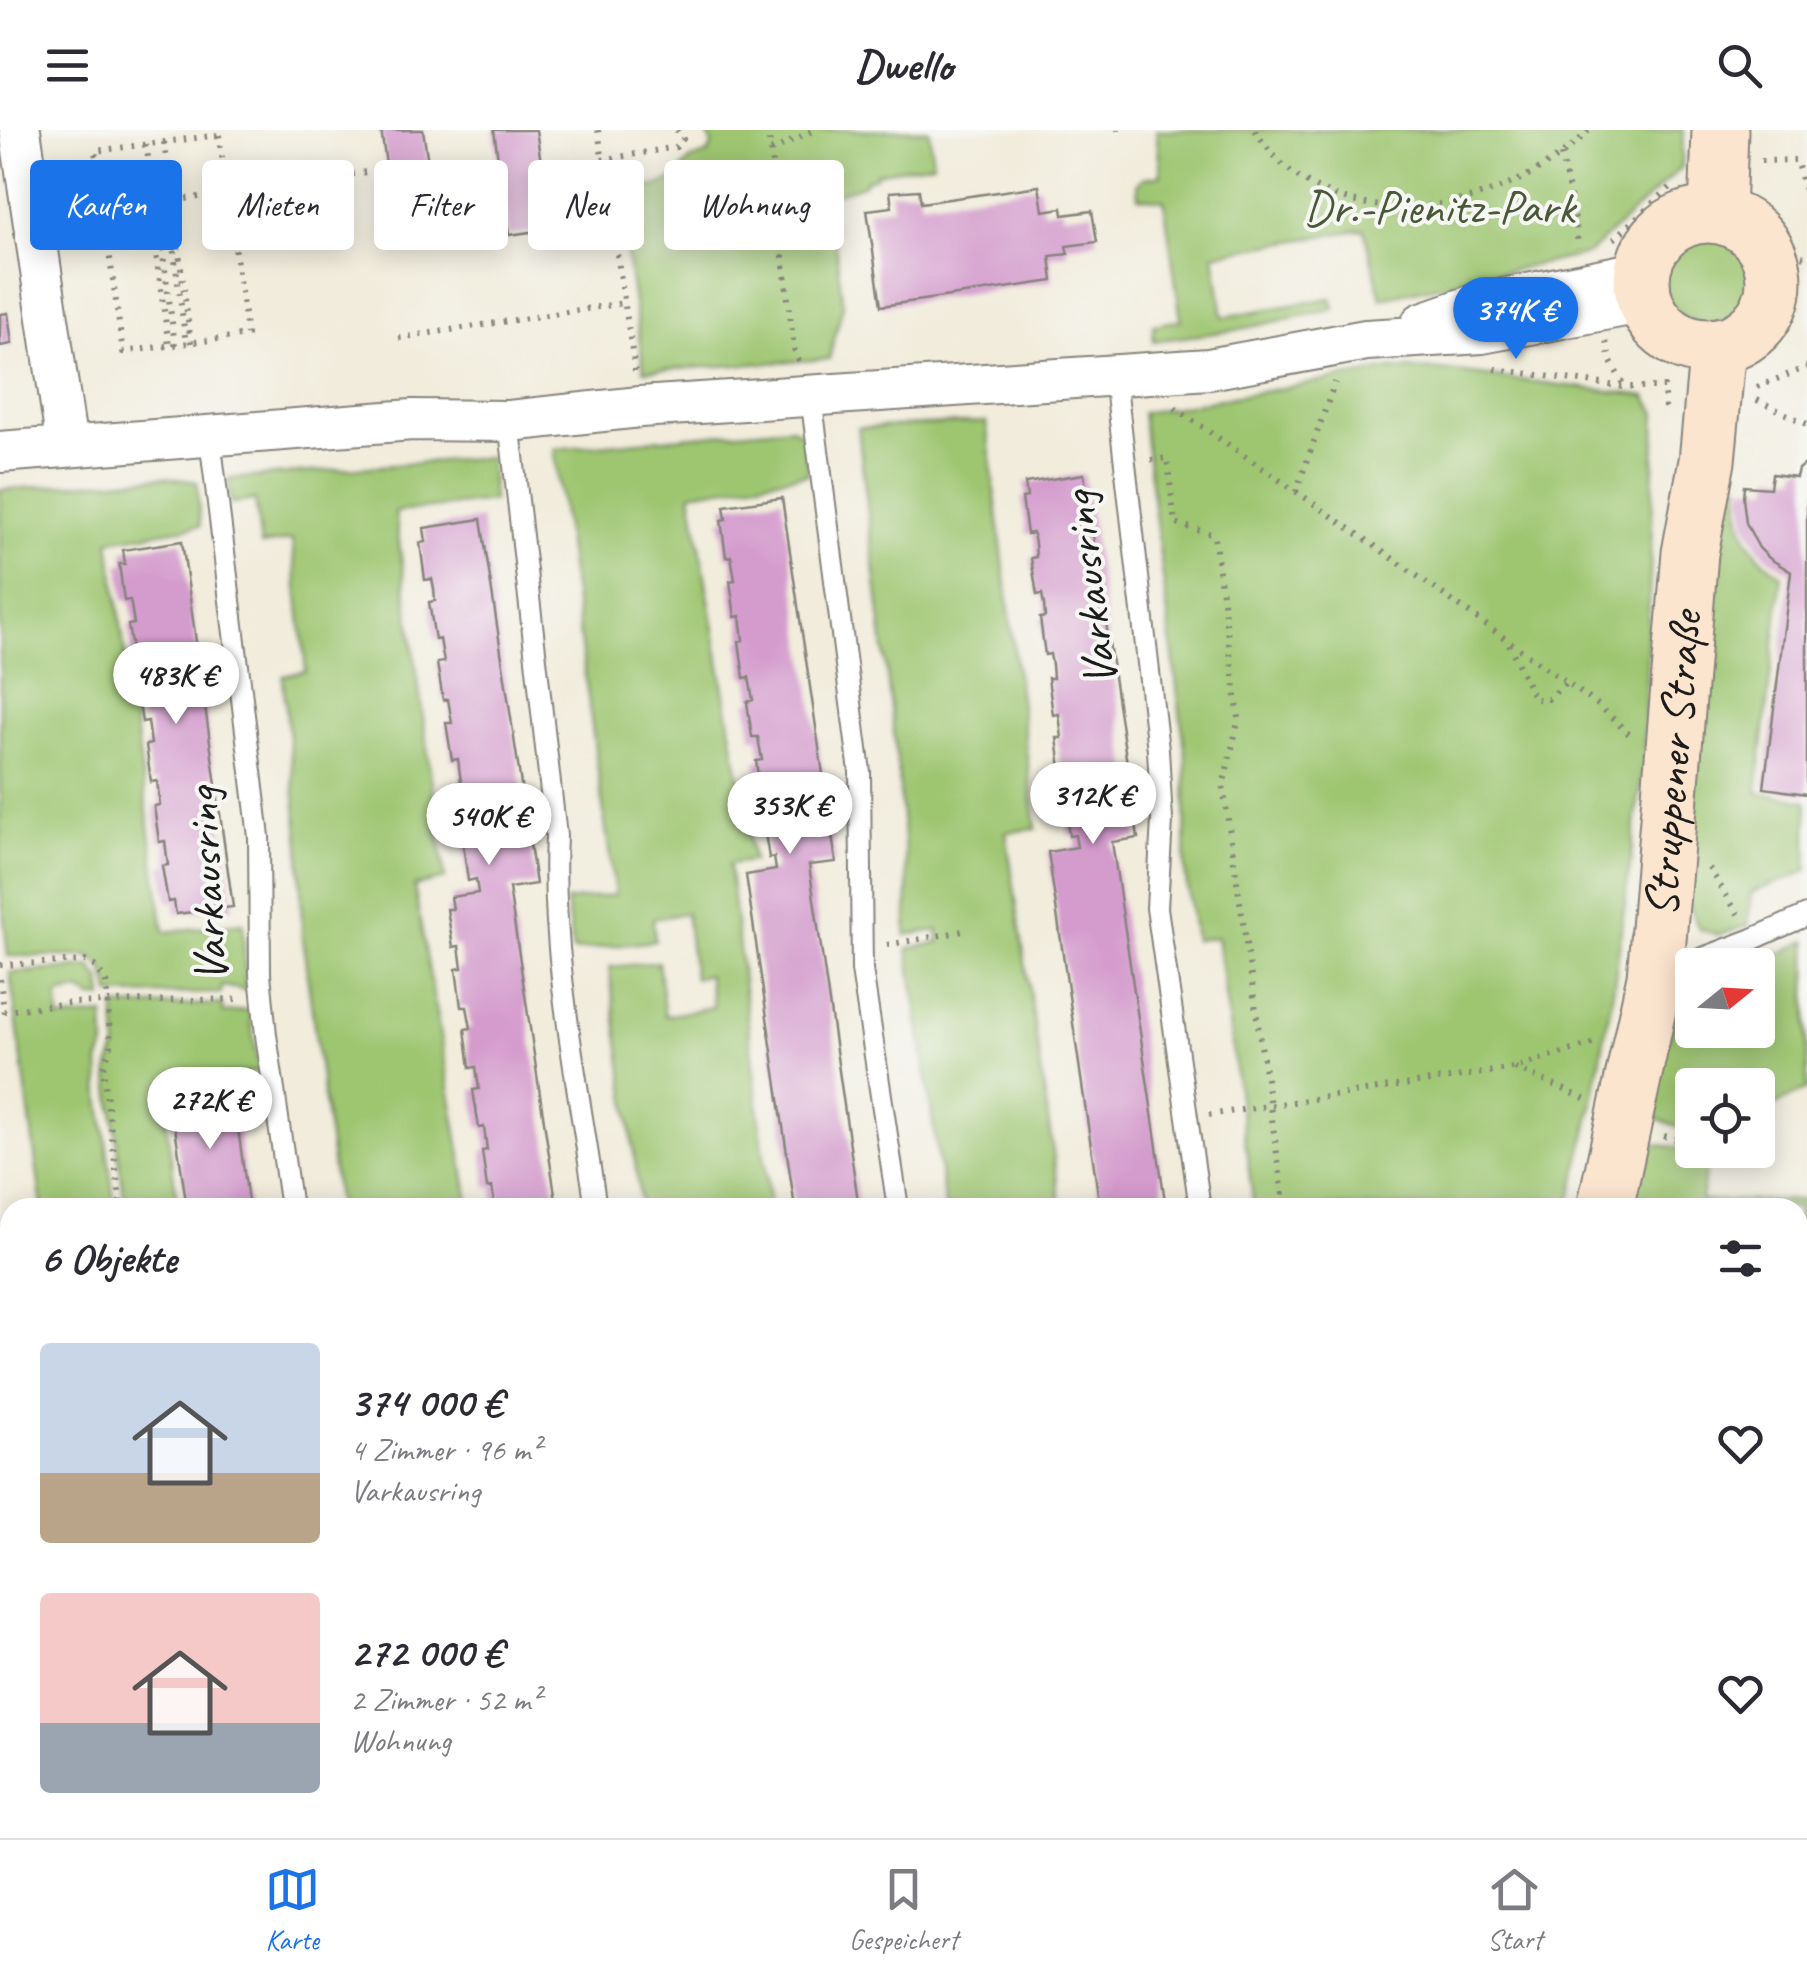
<!DOCTYPE html>
<html lang="de">
<meta charset="utf-8">
<style>
body{margin:0;font-family:Caveat,sans-serif;background:#f7f7f7;color:#2b2b33;height:100vh;display:flex;flex-direction:column;font-size:38px;white-space:nowrap}
*{box-sizing:border-box;margin:0}
p{font-size:32px;color:#7c7c81}
.icon{flex:none;width:55px;height:55px;fill:none;stroke:currentColor;stroke-width:2;stroke-linecap:round;stroke-linejoin:round}
.map{position:relative;flex:1;overflow:hidden}
.details{position:absolute;left:0px;top:1068px;width:1808px;height:642px;display:flex;flex-direction:column;background:#fff;border-radius:30px 30px 0 0;box-shadow:0 5px 25px #0003}
.details>*{flex:none}
.banner{position:absolute;left:30px;top:30px;width:1000px;height:90px;display:flex;gap:20px}
.needle{width:65px;rotate:72deg}
.tools{position:absolute;left:1675px;top:818px;display:grid;gap:20px}
.tools a{display:grid;place-items:center;width:100px;height:100px;border-radius:10px;background:#fff;box-shadow:0 5px 25px #0003;font-size:50px}
.price{position:absolute;translate:-50% -85px;padding:0 22px;border-radius:35px;background:#fff;color:#222;font-size:32px;line-height:65px;filter:drop-shadow(0 2px 5px #0008)}
.price::after{content:'';position:absolute;left:50%;top:60px;width:30px;height:22px;margin-left:-15px;background:inherit;clip-path:polygon(0 0,100% 0,50% 100%)}
.price.active{background:#1a73e8;color:#fff}
ul{padding:0;list-style:none}
li{display:flex;align-items:center;gap:30px;height:250px;padding:0 40px}
li span{display:grid;place-items:center;flex:none;width:280px;height:200px;border-radius:10px;color:#555}
li>.icon{margin-inline-start:auto}
span .icon{width:120px;height:120px;fill:#fffc;stroke-width:1}
li b{font-size:42px}
h2{display:flex;justify-content:space-between;align-items:center;height:120px;padding:0 40px;font-size:42px}
.pill{padding:0 35px;border-radius:10px;background:#fff;box-shadow:0 5px 25px #0003;font-size:35px;line-height:90px}
.pill.active{background:#1a73e8;color:#fff}
header{display:flex;justify-content:space-between;align-items:center;height:130px;padding:0 40px;background:#fff;font-size:45px;font-weight:700}
.tabs{display:flex;justify-content:space-around;align-items:center;height:140px;border-top:2px solid #e1e1e2;background:#fff;font-size:28px;color:#7c7c81}
.tabs a{display:grid;justify-items:center;gap:5px}
.tabs .active{color:#1a73e8}
.map>svg:first-child{display:block}
.green{fill:#9ec671;stroke:#5d7146;stroke-width:2.5}
.building{fill:#d49bcd}
.lines{fill:none;stroke-linecap:round;stroke-linejoin:round}
.service-casing{stroke:#86847c;stroke-width:24}
.minor-casing{stroke:#86847c;stroke-width:44}
.secondary-casing{stroke:#86847c;stroke-width:59}
.path{stroke:#86847c;stroke-width:6;stroke-dasharray:2.5 8;stroke-linecap:butt}
.service{stroke:#fff;stroke-width:20}
.minor{stroke:#fff;stroke-width:40}
.secondary{stroke:#fce5cf;stroke-width:55}
.labels{text-anchor:middle;dominant-baseline:central;stroke-width:8;stroke-linejoin:round;paint-order:stroke}
.park-label{font-size:48px;fill:#4a583a;stroke:#f6f6f2}
.street-label{font-size:48px;fill:#1c1c1c;stroke:#f6f6f2}
</style>
<header><svg class="icon" aria-label="menu" viewBox="0 0 24 24"><path d="M4 6h16M4 12h16M4 18h16"/></svg>Dwello<svg class="icon" aria-label="search" viewBox="0 0 24 24"><circle cx="10" cy="10" r="6"/><path d="M15 15l6 6"/></svg></header>
<div class="map">
<svg width="1807" height="1708" viewBox="0 0 1807 1708">
<rect width="100%" height="100%" fill="#f6f6f2"/>
<filter id="ink" filterUnits="userSpaceOnUse"><feTurbulence type="fractalNoise" baseFrequency=".01" numOctaves="2"/><feDisplacementMap in="SourceGraphic" scale="20" xChannelSelector="R" yChannelSelector="G"/><feConvolveMatrix kernelMatrix="1 2 1 2 8 2 1 2 1" color-interpolation-filters="sRGB"/></filter>
<filter id="wash" filterUnits="userSpaceOnUse"><feTurbulence type="fractalNoise" baseFrequency=".0048" numOctaves="4" result="noise"/><feDisplacementMap in="SourceGraphic" scale="40" xChannelSelector="R" yChannelSelector="G"/><feGaussianBlur stdDeviation="2.25" result="paint"/><feColorMatrix in="noise" values="0 0 0 0 0 0 0 0 0 0 0 0 0 0 0 0 0 1.4 0 .05"/><feComposite in="paint" operator="in"/></filter>
<g filter="url(#wash)">
<rect width="100%" height="100%" fill="#f1ecdb"/>
<path class="green" d="M706,0H929L933,33L876,43V47L865,50V54L829,66L843,175L829,229L644,241L617,58L655,56L670,51L692,29L709,23L712,14Z
M1156,0H1683L1682,37L1588,124L1381,168L1364,99L1214,124L1223,187L1331,168L1334,179L1237,200L1153,211V195L1181,190L1164,70L1138,67L1137,54L1143,48L1161,45Z
M1664 150a43 43 0 1 1 86 0a43 43 0 1 1-86 0Z
M1392,239L1441,240L1646,266L1656,283L1643,636L1614,855L1591,981L1569,1077H1254L1217,807L1195,810L1185,741L1186,628L1142,283Z
M1724,270L1737,279L1732,352L1740,354C1736,395 1748,423 1782,445L1757,662L1807,671V741L1751,763L1748,796L1717,805L1699,799L1684,763Z
M986,292L1036,699L1006,702L1061,1077H945L908,818L939,813L938,800L906,805L908,757L897,631L858,298Z
M791,297L803,305L808,344L691,363L753,731L729,734L770,1077H641L609,837L658,832L665,886L713,877L708,845L694,848L686,783L653,789L655,811L573,821L566,771L615,765L554,319Z
M490,327L493,371L395,382L445,749L414,756L470,1077H338L302,805L300,716L283,550V546L306,541L292,410L261,415L255,370L231,373L228,349Z
M164,347L197,352L200,396L109,410L164,802L243,793L246,860L222,856L221,863L112,865L102,836L88,826H8L0,752V360Z
M1807,811V959L1758,984V955H1692V1001L1647,986C1658,944 1664,901 1692,868V900H1758V835H1754Z
M91,837L101,851L103,868H92L79,861L58,865L59,889L104,885L105,916L99,933L100,967L115,1077H42L10,843Z
M222,874L223,883L249,880L259,941L161,957L178,1077H125L108,941L117,917L115,877Z
M1643,1012L1708,1023L1701,1071L1807,1070V1559H1798V1078H1627Z"/>
<g id="blocks">
<path class="building" d="M381,0H423L429,39L498,29L494,0H536L551,99L509,105L501,50L432,60L437,96L396,102Z
M1039,56L1043,81L1062,78L1063,85L1092,81L1097,112L1066,116L1068,124L1050,126L1053,151L881,176L867,80L892,77L890,62L919,60L921,73Z
M8,183L12,214L0,216V184Z
M1807,332V664L1764,658L1791,442L1769,428L1759,418L1746,393L1743,368L1744,356L1770,358L1772,344L1796,347L1798,339Z
M1084,344L1138,708L1112,712L1166,1078H1100L1048,722L1077,717L1075,705L1069,706L1064,668H1071L1067,645L1062,646L1057,608H1062L1059,584L1053,585L1048,548H1053L1052,535L1050,524L1045,525L1040,488L1045,487L1044,475L1042,464L1037,465L1031,428L1036,427L1035,414L1033,403L1027,404L1022,368L1027,367L1025,353Z
M782,368L836,732L809,735L859,1078H795L746,745L776,740L774,727L769,728L763,691L770,690L768,679L767,667L761,668L756,631L762,630L758,607H752L747,572L753,570L749,547L744,548L739,511L743,510L740,486L735,487L730,451L735,450L731,426L726,427L721,390L726,389L724,376Z
M481,389L536,754L509,758L557,1078H495L492,1057L487,1058L482,1021L487,1020L484,997L479,998L473,960L479,959L476,937L470,938L465,899L471,898L467,877H461L456,839L462,838L459,816L453,817L447,779H453L451,767L478,763L476,749L468,751L463,714L470,712L467,689L461,690L456,653L461,652L458,629L452,630L446,593H452L448,569L443,570L437,533L444,532L440,509L435,510L429,472L435,471L434,459L432,449L425,450L420,413L426,412L424,398Z
M182,411L233,777L176,784L174,771L168,772L162,736L168,735L165,711L159,712L154,676L160,675L157,651L151,652L146,615L151,614L148,591L142,592L136,555L142,554L139,531L134,532L128,495L134,494L132,481L130,470L124,471L119,434H125L123,420Z
M233,962L249,1078H187L171,971Z
M2,1470L10,1523V1700H35L36,1708H0Z"/>
</g>
</g>
<g filter="url(#ink)">
<use href="#blocks" fill-opacity="0" stroke="#86847c" stroke-width="2.5"/>
<g class="lines">
<g class="service-casing">
<path id="service" d="M1115,247L1158,620L1162,690L1157,778L1200,1078
M811,267L860,642L862,840L898,1078
M509,291L556,706C550,824 579,959 596,1078
M210,308L259,707L260,844L266,905L291,1078
M1661,844L1753,809L1807,785
M0,1161L10,1229
M79,1700L80,1708
M381,1700L383,1708
M686,1700L687,1708
M991,1700L992,1708"/>
</g>
<g class="minor-casing">
<path id="minor" d="M20,0L67,316
M1422,193L1477,174L1643,141
M0,322L412,290L509,291L640,277L1209,239L1366,210L1482,203L1646,172
M1201,1708L1257,1700"/>
</g>
<g class="secondary-casing">
<g id="secondary">
<circle cx="1708" cy="151" r="66"/>
<path d="M1717,85L1720,0"/>
<path id="s1" d="M1605,1078L1655,847L1690,423L1707,331L1718,216"/>
<path d="M1455,1708L1457,1700"/>
</g>
</g>
<path class="path" d="M598,0L635,241
M768,0L794,219L799,231
M1118,0V1
M1255,0C1324,117 1506,87 1589,0
M219,5L247,205L123,222L95,21Z
M164,12L172,71L149,74L169,216
M146,14L155,73
M771,21L814,0
M1561,25L1576,93L1578,118
M602,30L676,17L683,9L677,0
M1761,31L1796,30L1807,67
M1761,82L1766,92L1792,125L1807,127
M171,100L186,213
M1614,109L1675,53
M399,208L624,173
M1606,212L1610,230L1624,256
M191,213L172,71L373,41
M175,215L160,102L176,100
M1495,239L1624,257H1664L1665,279
M1757,257L1807,237
M1757,270L1807,294
M1175,278L1378,418L1601,577L1631,606
M1151,330L1167,328L1175,393L1214,405L1239,588L1223,656L1285,1078
M1296,362L1335,252
M1509,514L1534,569H1548L1566,553
M1709,738L1740,787
M887,815L969,800
M0,835L85,831L96,837L106,852L111,916L103,939L121,1078
M0,849L4,881L69,873L241,869
M1515,938L1586,969
M1209,985L1514,938L1599,912
M1664,1006L1692,1014
M1713,1020L1719,1022
M1798,1120H1807
M1798,1598H1807
M1031,1708L1081,1700"/>
<use href="#service" class="service"/>
<use href="#minor" class="minor"/>
<use href="#secondary" class="secondary"/>
</g>
</g>
<g class="labels">
<g class="park-label">
<text x="1439" y="77">Dr.-Pienitz-Park</text>
</g>
<g class="street-label">
<text transform="translate(1089 459) rotate(-97)">Varkausring</text>
<text stroke="none"><textPath href="#s1" startOffset="450">Struppener Straße</textPath></text>
<text transform="translate(206 755) rotate(-93)">Varkausring</text>
</g>
</g>
</svg>
<div class="tools">
<a><svg class="needle" viewBox="-14 -14 28 28"><path d="M0-13l5 13h-10z" fill="#e53935"/><path d="M0 13l5-13h-10z" fill="#7c7c81"/></svg></a>
<a><svg class="icon" aria-label="locate" viewBox="0 0 24 24"><circle cx="12" cy="12" r="6"/><path d="M12 2v4M12 18v4M2 12h4M18 12h4"/></svg></a>
</div>
<b class="price active" style="left:1516px;top:232px">374K €</b>
<b class="price" style="left:176px;top:597px">483K €</b>
<b class="price" style="left:1093px;top:717px">312K €</b>
<b class="price" style="left:790px;top:727px">353K €</b>
<b class="price" style="left:489px;top:738px">540K €</b>
<b class="price" style="left:210px;top:1022px">272K €</b>
<div class="banner">
<a class="pill active">Kaufen</a>
<a class="pill">Mieten</a>
<a class="pill">Filter</a>
<a class="pill">Neu</a>
<a class="pill">Wohnung</a>
</div>
<section class="details">
<h2>6 Objekte<svg class="icon" aria-label="filters" viewBox="0 0 24 24"><path d="M4 7h16M4 17h16"/><circle cx="9" cy="7" r="2"/><circle cx="15" cy="17" r="2"/></svg></h2>
<ul>
<li><span style="background:linear-gradient(#c9d6e8 65%,#b9a48a 0)"><svg class="icon" aria-label="home" viewBox="0 0 24 24"><path d="M3 11l9-7 9 7M6 9v11h12V9"/></svg></span><div><b>374 000 €</b><p>4 Zimmer · 96 m²</p><p>Varkausring</p></div><svg class="icon" aria-label="heart" viewBox="0 0 24 24"><path d="M12 20l-8-8c-3-5 5-10 8-4 3-6 11-1 8 4z"/></svg></li>
<li><span style="background:linear-gradient(#f6c9c9 65%,#9aa5b1 0)"><svg class="icon" aria-label="home" viewBox="0 0 24 24"><path d="M3 11l9-7 9 7M6 9v11h12V9"/></svg></span><div><b>272 000 €</b><p>2 Zimmer · 52 m²</p><p>Wohnung</p></div><svg class="icon" aria-label="heart" viewBox="0 0 24 24"><path d="M12 20l-8-8c-3-5 5-10 8-4 3-6 11-1 8 4z"/></svg></li>
</ul>
</section>
</div>
<nav class="tabs">
<a class="active"><svg class="icon" aria-label="map" viewBox="0 0 24 24"><path d="M3 6l6-2 6 2 6-2v14l-6 2-6-2-6 2zM9 4v14M15 6v14"/></svg>Karte</a>
<a><svg class="icon" aria-label="saved" viewBox="0 0 24 24"><path d="M7 4h10v16l-5-4-5 4z"/></svg>Gespeichert</a>
<a><svg class="icon" aria-label="home" viewBox="0 0 24 24"><path d="M3 11l9-7 9 7M6 9v11h12V9"/></svg>Start</a>
</nav>
